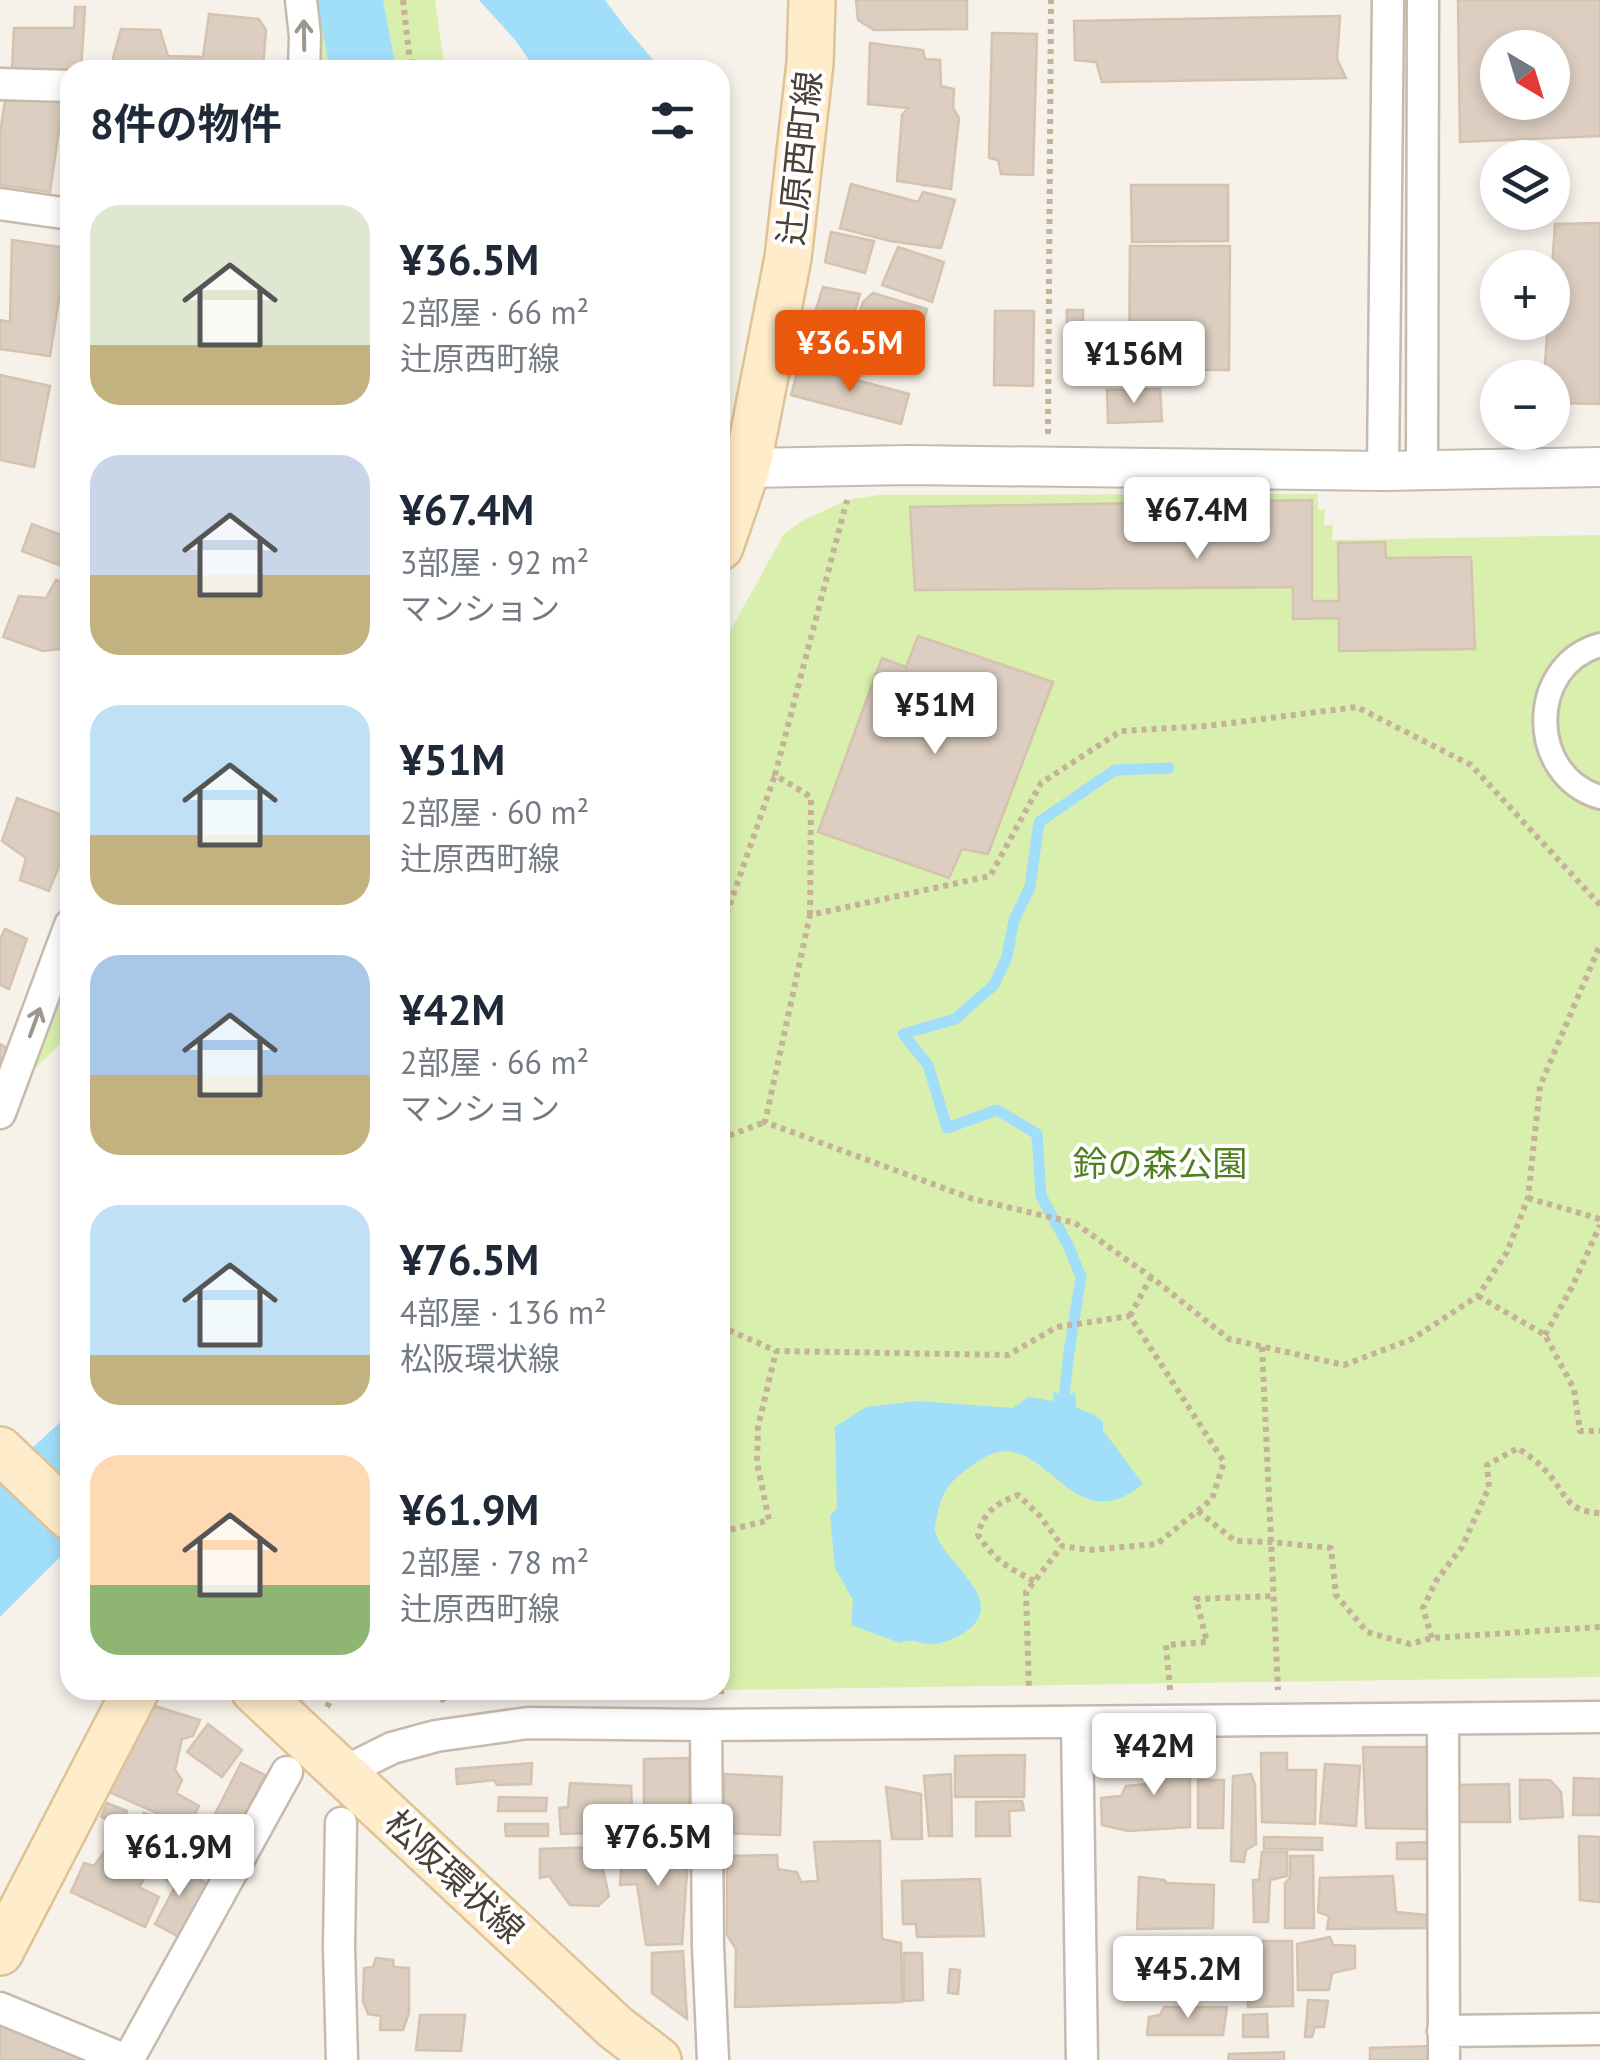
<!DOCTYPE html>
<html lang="ja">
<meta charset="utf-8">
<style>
body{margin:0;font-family:"PT Sans","Noto Sans JP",sans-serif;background:#f2f2f3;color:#1f2937;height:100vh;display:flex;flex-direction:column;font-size:38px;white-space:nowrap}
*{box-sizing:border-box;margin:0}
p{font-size:32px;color:#747a83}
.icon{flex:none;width:55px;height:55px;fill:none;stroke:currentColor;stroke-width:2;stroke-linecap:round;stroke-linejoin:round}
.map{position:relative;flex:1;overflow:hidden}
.side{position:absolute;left:60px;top:60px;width:670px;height:1640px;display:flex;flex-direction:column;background:#fff;border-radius:30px;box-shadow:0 5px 15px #0003}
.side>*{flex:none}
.needle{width:65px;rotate:142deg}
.tools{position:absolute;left:1480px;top:30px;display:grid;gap:20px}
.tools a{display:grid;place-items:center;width:90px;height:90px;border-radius:50%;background:#fff;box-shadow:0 5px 15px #0003;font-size:50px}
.price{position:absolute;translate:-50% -85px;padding:0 22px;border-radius:10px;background:#fff;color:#222;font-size:32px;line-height:65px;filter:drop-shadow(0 2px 5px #0008)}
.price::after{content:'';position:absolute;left:50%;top:60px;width:30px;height:22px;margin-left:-15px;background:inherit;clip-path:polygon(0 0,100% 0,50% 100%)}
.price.current{background:#ea580c;color:#fff}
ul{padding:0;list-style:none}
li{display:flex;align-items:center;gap:30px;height:250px;padding:0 30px}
li span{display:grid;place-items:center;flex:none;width:280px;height:200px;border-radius:30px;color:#555}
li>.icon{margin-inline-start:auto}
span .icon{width:120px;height:120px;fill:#fffc;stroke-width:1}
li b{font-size:42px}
h2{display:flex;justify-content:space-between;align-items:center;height:120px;padding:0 30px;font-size:42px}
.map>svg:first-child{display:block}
.green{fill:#d9efae}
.water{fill:#a0def9}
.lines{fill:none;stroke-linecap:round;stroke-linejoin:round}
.stream{stroke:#a0def9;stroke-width:11}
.river{stroke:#a0def9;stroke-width:65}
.building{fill:#dccec0;stroke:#d5c2af;stroke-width:2.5;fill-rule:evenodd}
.pedestrian-casing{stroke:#c6baad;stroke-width:28}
.minor-casing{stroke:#c6baad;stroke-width:35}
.tertiary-casing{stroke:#c6baad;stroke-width:42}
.secondary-casing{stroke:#dec396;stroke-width:50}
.path{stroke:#c6b29a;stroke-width:6;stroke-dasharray:5 5;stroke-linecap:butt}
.pedestrian{stroke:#fff;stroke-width:22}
.minor{stroke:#fff;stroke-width:30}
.tertiary{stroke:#fff;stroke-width:38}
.secondary{stroke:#ffecca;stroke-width:45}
.oneway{stroke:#9c9690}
.labels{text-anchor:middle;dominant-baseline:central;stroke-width:8;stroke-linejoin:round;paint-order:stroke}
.street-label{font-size:35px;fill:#4b4136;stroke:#fff}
.park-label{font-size:35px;fill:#4f7f20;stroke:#fff}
</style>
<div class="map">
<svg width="1600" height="2060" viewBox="0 0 1600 2060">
<rect width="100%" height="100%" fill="#f6f1e9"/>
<path class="green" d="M310,0H435L445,70H313Z
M1318,494V510L1325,509L1324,525H1333L1332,540L1600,535V1677L720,1690V649L784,534L802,521L847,500L879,495Z
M70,965V1035L33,1070L57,990Z"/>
<path class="water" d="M479,0H605L625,27L662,70H536L516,41Z
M1054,1391L1064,1397L1075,1392L1076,1407C1088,1414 1092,1411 1103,1422V1430L1143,1484C1068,1546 1045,1420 982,1459C956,1476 943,1485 937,1516C936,1521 934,1526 935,1531C942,1563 1012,1600 965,1632C957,1638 939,1645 929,1644C917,1643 913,1638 900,1643L851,1625L853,1600L835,1568L830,1516L837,1508L835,1427L866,1407L918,1401L1013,1408L1029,1397L1053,1401Z
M70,1413V1547L0,1617V1478Z"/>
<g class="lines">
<path class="stream" d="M1064,1397L1069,1352L1081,1277L1068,1245L1041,1196L1037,1134L997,1110L947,1128L928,1065L903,1034L955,1019L994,985L1007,957L1014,920L1030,887L1039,822L1115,770L1169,768"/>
<path class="river" d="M350,0L363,70"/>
</g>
<path class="building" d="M856,0H967V29L874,30L858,20Z
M1458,0H1600V136L1460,142ZM1498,48H1552V102H1498Z
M75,7H85L81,70H70V72L12,70L14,28H74Z
M209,14L259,19L266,30L263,67L259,70H115L113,58L121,29L160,30L168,56L203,57Z
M1340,16L1337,59L1346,78L1102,82L1096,62L1075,60L1074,21Z
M992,33L1037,34L1033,175L1001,174L998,160L989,158Z
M870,43L923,50L925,59L940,60L941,86L954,89L953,108L959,118L951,189L897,181L902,115L908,108L868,104Z
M6,94L63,102L50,192L0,185V133Z
M851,184L918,202L923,192L955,200L941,248L890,241L840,228Z
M1131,185H1228V241L1132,242Z
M1600,223V404L1552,403V378H1544L1548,322H1552V268L1555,224Z
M831,232L874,241L865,273L825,262Z
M12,240L67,248L50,356L0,349V320L10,322Z
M1130,246H1230L1229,370H1129Z
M898,247L944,262L932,302L882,285Z
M823,287L860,294L851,325L815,313Z
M873,293L927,309L917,344L855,326L863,302Z
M1067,310H1083V359L1090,362L1089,373H1066Z
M995,311H1034L1033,386L994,385Z
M799,365L909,394L901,424L791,395Z
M0,375L50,386L34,467L0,460Z
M1160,389L1162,421L1108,423L1107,390Z
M1312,500V601H1339L1338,543L1385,542L1386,558L1471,557L1475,649L1339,651V618L1293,619V587L915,590L910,507Z
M32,524L69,538L59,565L22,551Z
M56,580L70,585V648L43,651L3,637L19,596L46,598Z
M918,636L1053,682L988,854L962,849L949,878L818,832L882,658L906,667Z
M17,798L70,818V838L49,891L20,880L26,858L2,841Z
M5,929L27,939L9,989L0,985V939Z
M0,1044L9,1049L0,1067Z
M152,1705L200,1720L193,1736L182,1739L175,1770L182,1780L176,1793L199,1806L188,1827L109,1792Z
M208,1724L242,1750L222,1777L187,1752Z
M1363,1747H1430L1428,1829L1366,1828Z
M1190,1751V1827L1128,1831L1102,1825L1101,1798L1121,1796L1126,1786L1147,1784L1149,1776L1156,1773L1157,1752Z
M1261,1753H1287V1770H1316L1315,1824L1262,1822Z
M1025,1755L1024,1797H955V1756Z
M689,1758V1826H681L678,1817L671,1819L668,1837H644V1759Z
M241,1763L265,1775L231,1842L207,1830Z
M532,1763L531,1784L497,1785L494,1780L457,1784L456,1769Z
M1325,1764L1360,1766L1356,1826L1320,1823Z
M725,1774L782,1777L780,1835L722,1833Z
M951,1774L952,1836H929L924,1776Z
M1251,1774L1255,1785L1256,1844L1246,1850L1244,1862L1231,1861L1233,1776Z
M1574,1778L1600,1779V1815H1573Z
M1198,1780H1224L1223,1828H1198Z
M1520,1780H1550L1561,1792L1563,1817L1520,1819Z
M570,1783L631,1786L633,1832L561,1834L559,1808L568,1807Z
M1509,1784L1510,1822H1458V1785Z
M886,1787L921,1794L922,1839H892Z
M499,1797L547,1798L546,1811H498Z
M1022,1801L1024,1810L1009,1811L1010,1836H976V1802Z
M107,1803L127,1811L120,1826L101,1817Z
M144,1813L218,1843L206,1870L143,1844L136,1831Z
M505,1824H548V1836H506Z
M1579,1836L1600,1837V1902L1580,1900Z
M1264,1837L1322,1838V1850L1264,1849Z
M880,1841L882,1939L901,1943L902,2002L735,2007L736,1949L727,1935V1856L777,1855L778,1869L797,1872L801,1882L818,1881L814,1842Z
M1428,1842L1429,1859H1397V1843Z
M683,1844V1855L688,1857L682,1944L646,1945L637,1884L620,1885L623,1846Z
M598,1847L609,1896L598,1906L570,1905L549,1876L540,1878V1849Z
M107,1848L152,1866L139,1887L159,1897L145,1927L71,1892L84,1863L94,1866Z
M1262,1852H1287V1876L1270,1880L1268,1922H1254L1253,1880H1259Z
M1290,1856H1313L1314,1928H1285V1883L1290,1878Z
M163,1861L208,1884L179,1937L155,1924L176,1885L156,1873Z
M1393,1876L1396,1912L1426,1915L1427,1928L1327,1929L1329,1916L1318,1912L1320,1878Z
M1139,1877L1164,1880L1167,1883L1214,1885L1213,1928L1137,1929Z
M980,1879L984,1936L917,1937L916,1924H903L902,1881Z
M1330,1937L1333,1945L1355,1946V1968L1332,1973L1329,1990H1298L1297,1944Z
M1248,1941H1292L1293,2006L1248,2007Z
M683,1951L687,2019L652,1993V1953Z
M904,1953H922L923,2000L904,2001Z
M376,1958L393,1960L394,1967L409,1968V2013L403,2030H380L381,2016L368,2014L363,2001L364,1968L373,1967Z
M950,1969L960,1970L958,1994L948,1993Z
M1308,2000L1328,2001L1324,2027H1315L1312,2037H1305Z
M1164,2007H1227L1223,2035H1147L1149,2017L1160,2015Z
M1267,2014L1268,2037H1243V2015Z
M420,2015H465L461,2051L416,2050Z
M3,2020L98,2060H0V2027Z
M1430,2046L1431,2060H1370V2048Z
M1284,2052V2060H1228L1229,2054Z"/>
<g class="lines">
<g class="pedestrian-casing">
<path id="pedestrian" d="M1600,645C1527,665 1527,776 1600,797"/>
</g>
<g class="minor-casing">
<path id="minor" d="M301,0L305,36L304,70
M0,84L70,86
M0,204L70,214
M1383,471L1388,0
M1422,471L1423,0
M0,1113L70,925
M1443,1719L1444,2060
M1077,1722L1082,2060
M706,1725L708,1946L713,2060
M344,1772L392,1748L436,1736L528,1723L706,1725L1600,1717
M341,1823L339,1947L342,2060
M0,2008L126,2060
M1443,2031L1600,2029
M128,2060L287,1772"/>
</g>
<g class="tertiary-casing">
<path id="tertiary" d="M747,468L908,465L1383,471L1600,467"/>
</g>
<g class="secondary-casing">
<path id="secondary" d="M720,547L747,468L788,258L810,63L812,0
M0,1450L70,1517
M254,1690L615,2027L658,2060
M0,1952L136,1690"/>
</g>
<path class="path" d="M403,0L411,70
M1048,434L1051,0
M1600,905L1471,765L1357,707L1207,726L1121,731L1041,783L990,876L810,915L765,1122L973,1199L1075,1223L1151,1277L1229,1339L1344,1365L1412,1339L1478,1296L1507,1252L1528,1198L1540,1086L1600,945
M810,915L811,797L775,775L847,500
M720,933L775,775
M720,1139L765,1122
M1528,1198L1600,1219
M1478,1296L1545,1335L1574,1389L1580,1431H1600
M1130,1316L1151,1277
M720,1326L776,1351L1008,1355L1057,1327L1130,1316L1224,1462L1212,1499L1157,1544L1089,1550L1062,1546L1026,1592L1029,1690
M1545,1335L1572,1287L1600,1225
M1262,1347L1278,1690
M720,1370L721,1694
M1198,1511L1235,1541L1271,1542L1331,1548L1336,1595L1367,1632L1410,1644L1432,1638L1600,1627
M721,1532L769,1520L757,1463L758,1427L776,1351
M1034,1581C1006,1566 996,1562 978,1535C983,1512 997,1503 1018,1495L1040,1516L1062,1546
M1432,1638L1423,1608L1436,1581L1462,1547L1489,1487L1487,1465L1518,1448C1527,1455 1537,1461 1544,1469C1566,1491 1564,1512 1600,1513
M438,1690L444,1702
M1170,1690L1166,1645L1207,1642L1196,1599L1274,1596
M327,1707L336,1690"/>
<use href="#pedestrian" class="pedestrian"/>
<use href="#minor" class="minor"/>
<use href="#tertiary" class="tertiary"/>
<use href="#secondary" class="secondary"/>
</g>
<defs><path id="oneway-shaft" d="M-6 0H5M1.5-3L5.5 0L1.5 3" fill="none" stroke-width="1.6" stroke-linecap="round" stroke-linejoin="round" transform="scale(2.5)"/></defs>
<g class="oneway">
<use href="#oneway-shaft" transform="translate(304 35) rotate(-91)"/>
<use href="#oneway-shaft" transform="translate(35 1022) rotate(-70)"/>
</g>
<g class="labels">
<g class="street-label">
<text transform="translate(799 158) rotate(-84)">辻原西町線</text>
<text transform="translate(455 1876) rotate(43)">松阪環状線</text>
</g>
<g class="park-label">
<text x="1160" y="1163">鈴の森公園</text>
</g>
</g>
</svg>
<div class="tools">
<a><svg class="needle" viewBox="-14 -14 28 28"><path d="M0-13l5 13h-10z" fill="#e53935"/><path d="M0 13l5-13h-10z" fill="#747a83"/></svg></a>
<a><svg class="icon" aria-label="layers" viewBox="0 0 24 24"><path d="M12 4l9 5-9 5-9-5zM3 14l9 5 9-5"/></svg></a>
<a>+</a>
<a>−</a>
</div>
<b class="price current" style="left:850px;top:395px">¥36.5M</b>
<b class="price" style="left:1134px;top:406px">¥156M</b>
<b class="price" style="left:1197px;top:562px">¥67.4M</b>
<b class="price" style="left:935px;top:757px">¥51M</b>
<b class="price" style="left:1154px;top:1798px">¥42M</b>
<b class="price" style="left:658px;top:1889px">¥76.5M</b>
<b class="price" style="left:179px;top:1899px">¥61.9M</b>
<b class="price" style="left:1188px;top:2021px">¥45.2M</b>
<section class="side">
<h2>8件の物件<svg class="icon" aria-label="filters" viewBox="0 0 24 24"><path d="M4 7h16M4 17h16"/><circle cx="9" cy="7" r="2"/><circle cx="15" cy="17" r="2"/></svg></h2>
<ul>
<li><span style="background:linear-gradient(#dfe7d0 70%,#c2b280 0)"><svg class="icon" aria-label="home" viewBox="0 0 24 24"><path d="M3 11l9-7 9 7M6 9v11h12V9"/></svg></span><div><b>¥36.5M</b><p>2部屋 · 66 m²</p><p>辻原西町線</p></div></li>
<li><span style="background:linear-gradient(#c9d6e8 60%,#c2b280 0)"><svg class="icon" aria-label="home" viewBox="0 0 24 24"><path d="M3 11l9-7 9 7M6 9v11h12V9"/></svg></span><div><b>¥67.4M</b><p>3部屋 · 92 m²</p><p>マンション</p></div></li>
<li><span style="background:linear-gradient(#bfe0f5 65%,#c2b280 0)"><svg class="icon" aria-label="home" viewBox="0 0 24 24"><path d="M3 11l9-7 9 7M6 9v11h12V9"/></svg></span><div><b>¥51M</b><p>2部屋 · 60 m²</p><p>辻原西町線</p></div></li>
<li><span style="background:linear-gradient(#a9c7e8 60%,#c2b280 0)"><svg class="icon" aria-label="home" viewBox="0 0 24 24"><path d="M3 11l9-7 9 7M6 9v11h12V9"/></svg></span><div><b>¥42M</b><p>2部屋 · 66 m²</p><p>マンション</p></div></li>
<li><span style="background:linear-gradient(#bfe0f5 75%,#c2b280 0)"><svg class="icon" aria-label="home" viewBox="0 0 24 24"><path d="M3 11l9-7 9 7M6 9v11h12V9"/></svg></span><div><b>¥76.5M</b><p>4部屋 · 136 m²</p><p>松阪環状線</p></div></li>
<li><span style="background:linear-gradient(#ffd9b3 65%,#8fb573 0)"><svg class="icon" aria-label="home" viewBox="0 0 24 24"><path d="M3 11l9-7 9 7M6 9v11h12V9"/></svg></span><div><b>¥61.9M</b><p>2部屋 · 78 m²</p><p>辻原西町線</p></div></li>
</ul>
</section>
</div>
